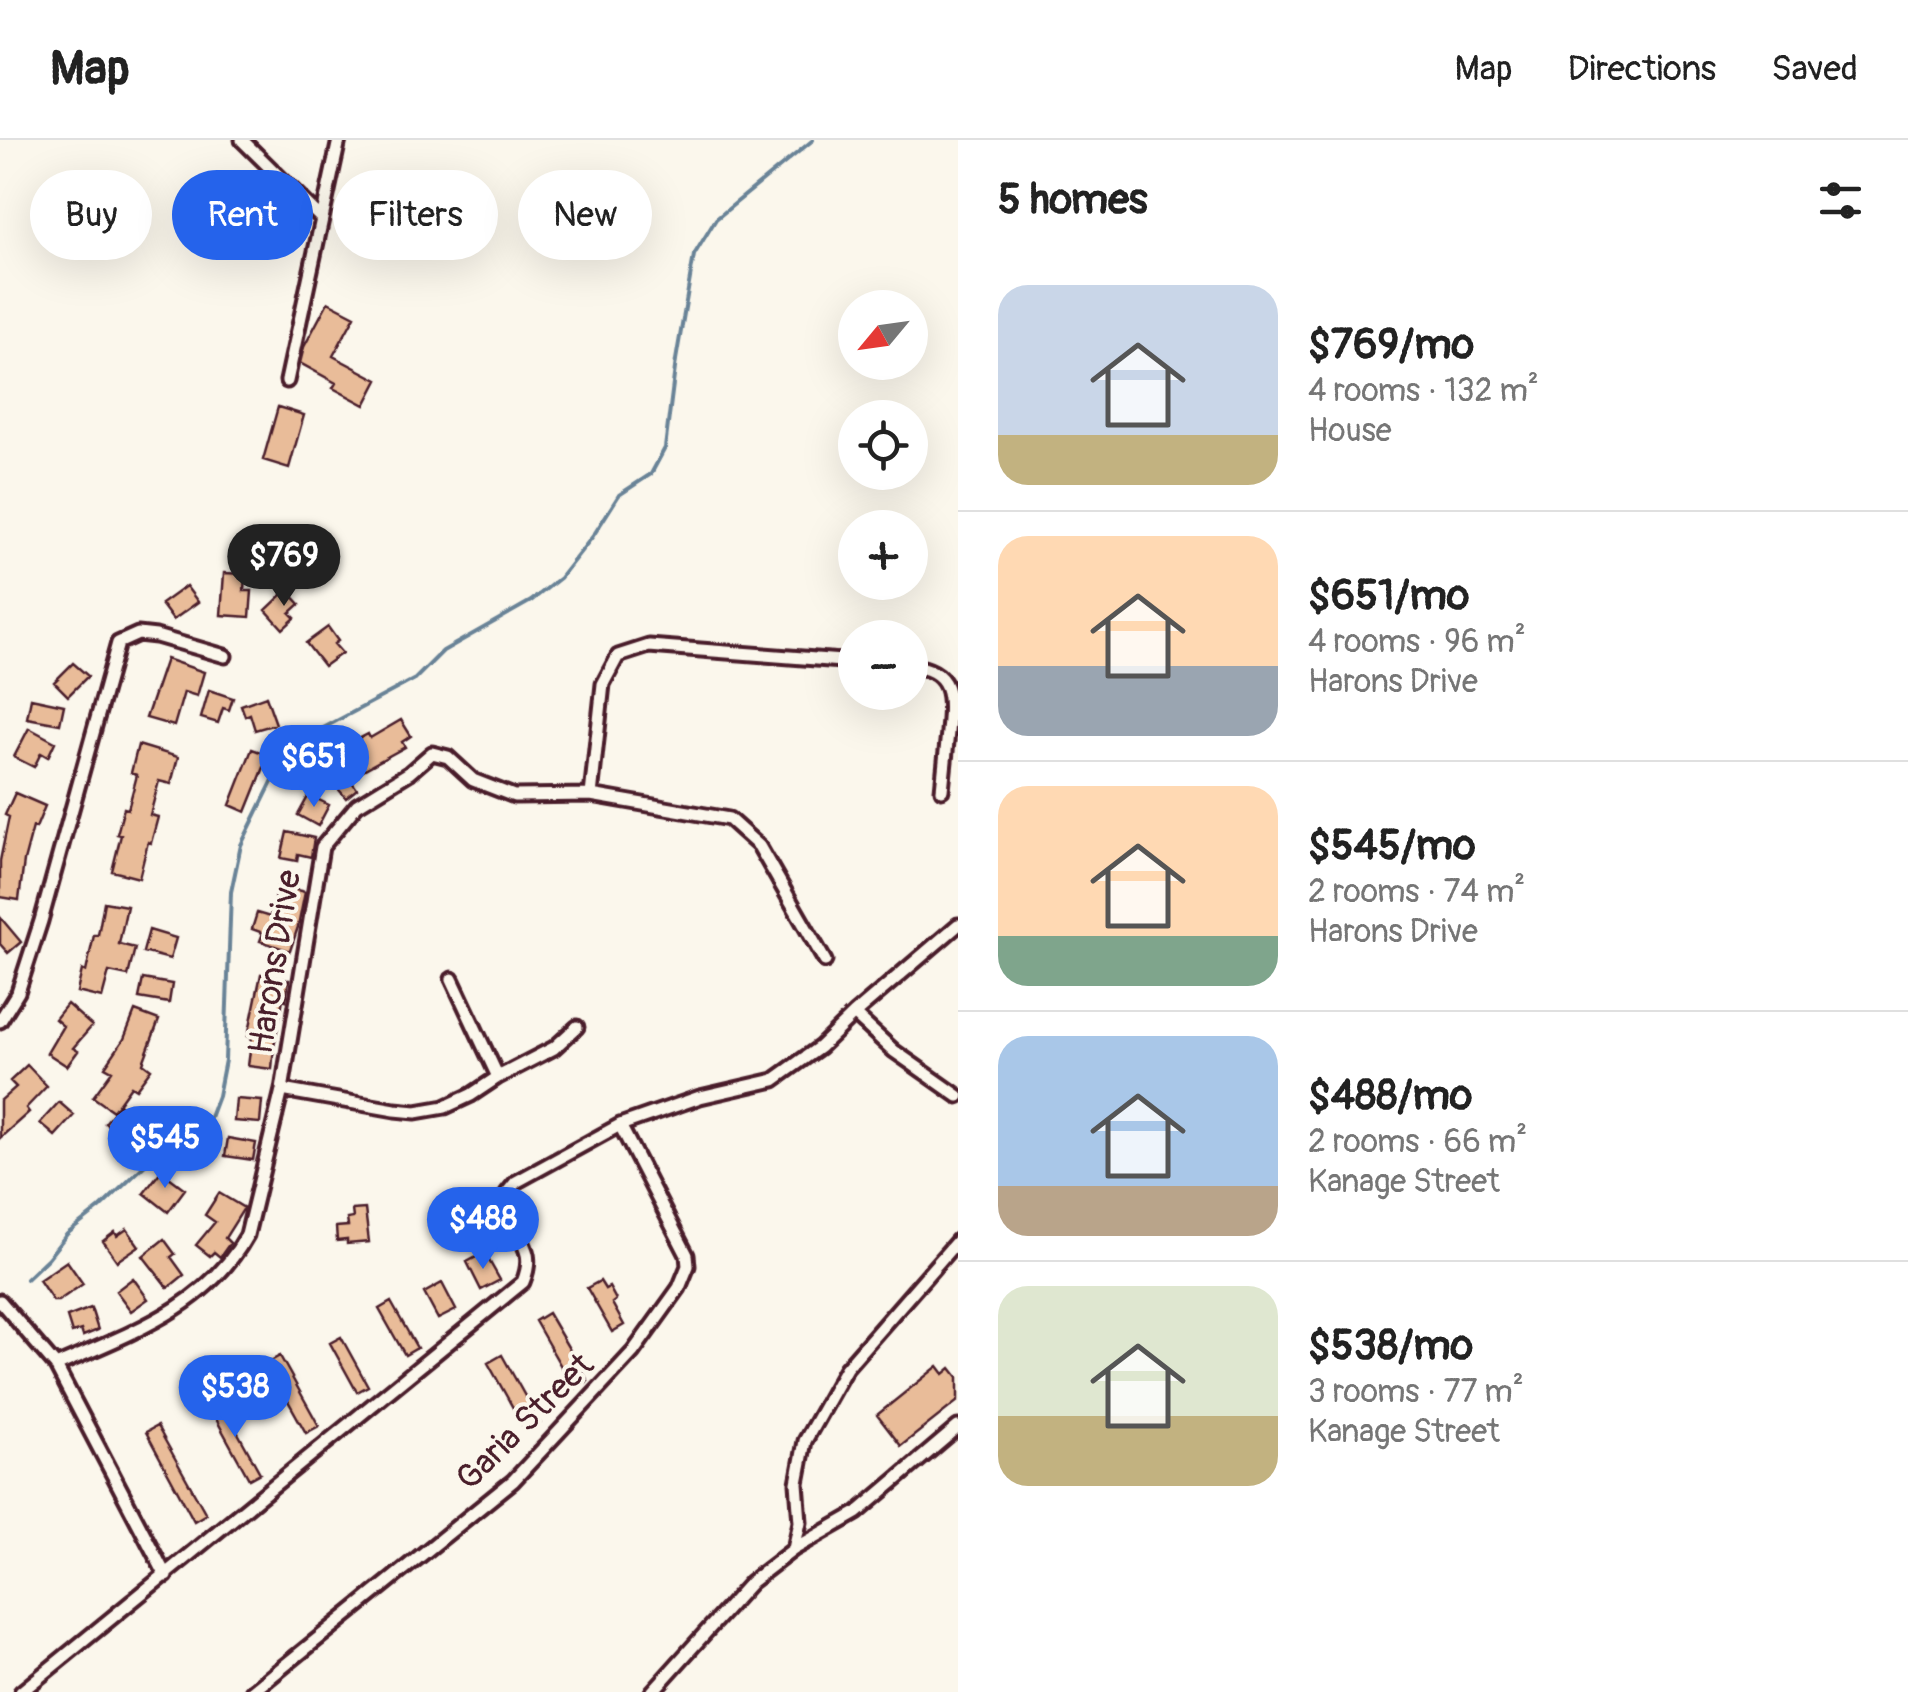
<!DOCTYPE html>
<meta charset="utf-8">
<style>
body{margin:0;font-family:Pangolin,sans-serif;background:#f6f6f6;color:#222;height:100vh;display:flex;flex-direction:column;font-size:38px;white-space:nowrap}
*{box-sizing:border-box;margin:0}
p{font-size:32px;color:#767676}
.icon{flex:none;width:55px;height:55px;fill:none;stroke:currentColor;stroke-width:2;stroke-linecap:round;stroke-linejoin:round}
.map{position:relative;flex:1;overflow:hidden}
.panel{display:flex;flex-direction:column;background:#fff;width:950px}
.panel>*{flex:none}
.banner{position:absolute;left:30px;top:30px;width:778px;height:90px;display:flex;gap:20px}
.needle{width:65px;rotate:241deg}
.tools{position:absolute;left:838px;top:150px;display:grid;gap:20px}
.tools a{display:grid;place-items:center;width:90px;height:90px;border-radius:50%;background:#fff;box-shadow:0 10px 40px #0002;font-size:50px}
.price{position:absolute;translate:-50% -85px;padding:0 22px;border-radius:35px;background:#2563eb;color:#fff;font-size:32px;line-height:65px;filter:drop-shadow(0 2px 5px #0008)}
.price::after{content:'';position:absolute;left:50%;top:60px;width:30px;height:22px;margin-left:-15px;background:inherit;clip-path:polygon(0 0,100% 0,50% 100%)}
.price.active{background:#222;color:#fff}
ul{padding:0;list-style:none}
li{display:flex;align-items:center;gap:30px;height:250px;padding:0 40px}
li+li{border-top:2px solid #e0e0e0}
li span{display:grid;place-items:center;flex:none;width:280px;height:200px;border-radius:30px;color:#555}
li>.icon{margin-inline-start:auto}
span .icon{width:120px;height:120px;fill:#fffc;stroke-width:1}
li b{font-size:42px}
h2{display:flex;justify-content:space-between;align-items:center;height:120px;padding:0 40px;font-size:42px}
.chip{padding:0 35px;border-radius:45px;background:#fff;box-shadow:0 10px 40px #0002;font-size:35px;line-height:90px}
.chip.active{background:#2563eb;color:#fff}
header{display:flex;align-items:center;gap:60px;box-sizing:border-box;height:140px;padding:0 50px;background:#fff;border-bottom:2px solid #e0e0e0}
header strong{font-size:48px}
nav{display:flex;gap:55px;margin-inline-start:auto;font-size:35px}
main{display:flex;flex:1;min-height:0}
.map>svg:first-child{display:block}
.lines{fill:none;stroke-linecap:round;stroke-linejoin:round}
.stream{stroke:#698397;stroke-width:4}
.building{fill:#e9bc99;stroke:#4a1f2b;stroke-width:2.5}
.street-casing{stroke:#4a1f2b;stroke-width:19}
.street{stroke:#fbf7ec;stroke-width:11}
.labels{text-anchor:middle;dominant-baseline:central;stroke-width:8;stroke-linejoin:round;paint-order:stroke}
.street-label{font-size:35px;fill:#4a1f2b;stroke:#fbf7ec}
</style>
<header>
<strong>Map</strong>
<nav><a>Map</a><a>Directions</a><a>Saved</a></nav>
</header>
<main>
<div class="map">
<svg width="958" height="1552" viewBox="0 0 958 1552">
<rect width="100%" height="100%" fill="#fbf7ec"/>
<filter id="ink" filterUnits="userSpaceOnUse"><feTurbulence type="fractalNoise" baseFrequency=".01" numOctaves="2"/><feDisplacementMap in="SourceGraphic" scale="20" xChannelSelector="R" yChannelSelector="G"/><feConvolveMatrix kernelMatrix="1 2 1 2 8 2 1 2 1" color-interpolation-filters="sRGB"/></filter>
<g filter="url(#ink)">
<g class="lines">
<path class="stream" d="M26,1139L48,1118L67,1094L100,1068L145,1025L195,996L209,980L218,956L225,920L231,752L241,705L276,634L299,601L415,539L443,511L531,461L560,438L593,396L619,355L651,334L665,308L676,220L694,115L716,79L813,0"/>
</g>
<path class="building" d="M328,162L355,176L333,216L378,240L365,265L333,248L336,243L300,223L304,207Z
M278,267L304,275L289,328L263,320Z
M224,433L245,434L244,451H252L250,477L221,475Z
M186,446L198,462L173,480L161,464Z
M287,450L300,464L290,473L295,478L283,489L266,470Z
M328,487L338,501L334,504L342,513L324,526L306,503Z
M166,519L204,532L197,556L184,552L174,586L146,578Z
M73,523L88,536L68,556L54,542Z
M209,550L233,558L229,570L223,568L218,583L201,578Z
M266,556L276,584L255,590L250,574L245,576L241,565Z
M31,558L64,565L60,584L27,578Z
M401,580L411,596L402,602L405,607L363,630L349,604L368,594L370,598Z
M29,588L55,602L48,617L41,613L34,627L14,617Z
M324,602L357,649L346,658L323,631L314,638L301,619Z
M138,605L178,617L171,644L159,641L150,675L158,677L151,703L148,702L139,738L112,731L121,695L117,694L124,668L128,669L137,635L131,633Z
M252,609L269,615L246,672L230,665Z
M15,653L45,666L36,688L33,687L24,721L19,760L0,757V721L9,677L5,675Z
M309,655L329,665L318,686L298,675Z
M287,692L314,698L311,717L298,714L297,721L281,718Z
M279,739L293,743L292,749L305,752L298,787L290,811L260,801L263,793L252,789L257,773L270,777Z
M104,762L127,766L119,804L135,808L128,836L109,832L102,858L77,852L82,830L86,832L94,795H98Z
M0,777L21,802L8,813L0,804Z
M149,790L176,798L170,819L143,812Z
M261,834L289,840L286,860L283,859L274,906L272,929L248,926L252,896H248Z
M143,839L172,844L169,863L139,858Z
M67,864L92,886L73,908L78,911L67,926L47,913L63,886L55,879Z
M135,871L159,880L143,923L151,929L136,949L131,946L113,971L93,957L112,931L105,927L124,899Z
M27,925L47,946L26,968L29,972L0,998V961L16,947L10,941Z
M236,959L262,961L260,983L234,981Z
M59,962L74,975L55,996L40,983Z
M120,965L137,979L122,997L105,983Z
M228,998L256,1003L253,1020L225,1016Z
M161,1031L185,1049L168,1072L144,1053Z
M219,1053L244,1068L225,1098L230,1103L220,1117L214,1112L210,1116L196,1105L215,1082L205,1075Z
M365,1069L369,1102L347,1104V1100L337,1101L336,1087L348,1086L347,1079L353,1078L352,1070Z
M127,1089L139,1106L117,1121L103,1101L115,1092L117,1096Z
M164,1099L175,1114L171,1117L184,1135L168,1148L143,1116Z
M482,1114L484,1118L487,1117L500,1140L481,1150L467,1122Z
M67,1121L83,1144L58,1161H53L39,1140Z
M133,1138L148,1159L131,1171L116,1151Z
M600,1141L605,1149L609,1147L616,1160L612,1163L624,1185L612,1192L587,1148Z
M442,1143L456,1170L438,1179L424,1153Z
M391,1162L417,1208L405,1215L379,1169Z
M91,1168L98,1190L83,1196L81,1190L72,1193L67,1177Z
M548,1173L588,1241L574,1249L535,1181Z
M341,1197L368,1246L357,1252L330,1203Z
M502,1215L540,1283L526,1291L488,1223Z
M280,1216L319,1286L306,1293L267,1223Z
M938,1226L944,1234L951,1228L958,1237V1261L901,1306L877,1275Z
M221,1262L260,1333L249,1339L210,1268Z
M157,1286L206,1374L194,1381L146,1292Z"/>
<g class="lines">
<g class="street-casing">
<path id="street" d="M242,0L322,79
M287,241L339,0
M910,526C954,529 951,558 948,592C946,611 944,631 942,650
M591,655L603,544L618,516L649,506L855,522
M452,839L498,937
M854,874L894,911L958,956
M0,881L18,852L41,781L118,503L138,494L156,496L225,516
M282,950L395,970L416,972L445,967L471,955L498,937L554,908L577,887
M0,1161L56,1226L166,1436
M56,1226C128,1194 207,1168 247,1095L282,950L322,707L357,665L409,633L432,613L448,617L473,640L514,656L591,655L729,679L759,706L825,821
M794,1409L800,1382L797,1343L805,1301L846,1228L958,1100
M21,1552L523,1142C535,1113 522,1104 510,1078C507,1070 507,1061 507,1053L516,1042L620,985L700,957L774,940L820,907L854,874L958,785
M252,1552L513,1341L633,1212L679,1148L688,1126L687,1115L620,985
M652,1552L751,1442L794,1409L857,1373L958,1287"/>
</g>
<use href="#street" class="street"/>
</g>
</g>
<g class="labels">
<g class="street-label">
<text transform="translate(275 822) rotate(-81)">Harons Drive</text>
<text transform="translate(525 1282) rotate(-45)">Garia Street</text>
</g>
</g>
</svg>
<div class="tools">
<a><svg class="needle" viewBox="-14 -14 28 28"><path d="M0-13l5 13h-10z" fill="#e53935"/><path d="M0 13l5-13h-10z" fill="#767676"/></svg></a>
<a><svg class="icon" aria-label="locate" viewBox="0 0 24 24"><circle cx="12" cy="12" r="6"/><path d="M12 2v4M12 18v4M2 12h4M18 12h4"/></svg></a>
<a>+</a>
<a>−</a>
</div>
<b class="price active" style="left:284px;top:469px">$769</b>
<b class="price" style="left:314px;top:670px">$651</b>
<b class="price" style="left:165px;top:1051px">$545</b>
<b class="price" style="left:483px;top:1132px">$488</b>
<b class="price" style="left:235px;top:1300px">$538</b>
<div class="banner">
<a class="chip">Buy</a>
<a class="chip active">Rent</a>
<a class="chip">Filters</a>
<a class="chip">New</a>
</div>
</div>
<section class="panel">
<h2>5 homes<svg class="icon" aria-label="filters" viewBox="0 0 24 24"><path d="M4 7h16M4 17h16"/><circle cx="9" cy="7" r="2"/><circle cx="15" cy="17" r="2"/></svg></h2>
<ul>
<li><span style="background:linear-gradient(#c9d6e8 75%,#c2b280 0)"><svg class="icon" aria-label="home" viewBox="0 0 24 24"><path d="M3 11l9-7 9 7M6 9v11h12V9"/></svg></span><div><b>$769/mo</b><p>4 rooms · 132 m²</p><p>House</p></div></li>
<li><span style="background:linear-gradient(#ffd9b3 65%,#9aa5b1 0)"><svg class="icon" aria-label="home" viewBox="0 0 24 24"><path d="M3 11l9-7 9 7M6 9v11h12V9"/></svg></span><div><b>$651/mo</b><p>4 rooms · 96 m²</p><p>Harons Drive</p></div></li>
<li><span style="background:linear-gradient(#ffd9b3 75%,#7fa58c 0)"><svg class="icon" aria-label="home" viewBox="0 0 24 24"><path d="M3 11l9-7 9 7M6 9v11h12V9"/></svg></span><div><b>$545/mo</b><p>2 rooms · 74 m²</p><p>Harons Drive</p></div></li>
<li><span style="background:linear-gradient(#a9c7e8 75%,#b9a48a 0)"><svg class="icon" aria-label="home" viewBox="0 0 24 24"><path d="M3 11l9-7 9 7M6 9v11h12V9"/></svg></span><div><b>$488/mo</b><p>2 rooms · 66 m²</p><p>Kanage Street</p></div></li>
<li><span style="background:linear-gradient(#dfe7d0 65%,#c2b280 0)"><svg class="icon" aria-label="home" viewBox="0 0 24 24"><path d="M3 11l9-7 9 7M6 9v11h12V9"/></svg></span><div><b>$538/mo</b><p>3 rooms · 77 m²</p><p>Kanage Street</p></div></li>
</ul>
</section>
</main>
